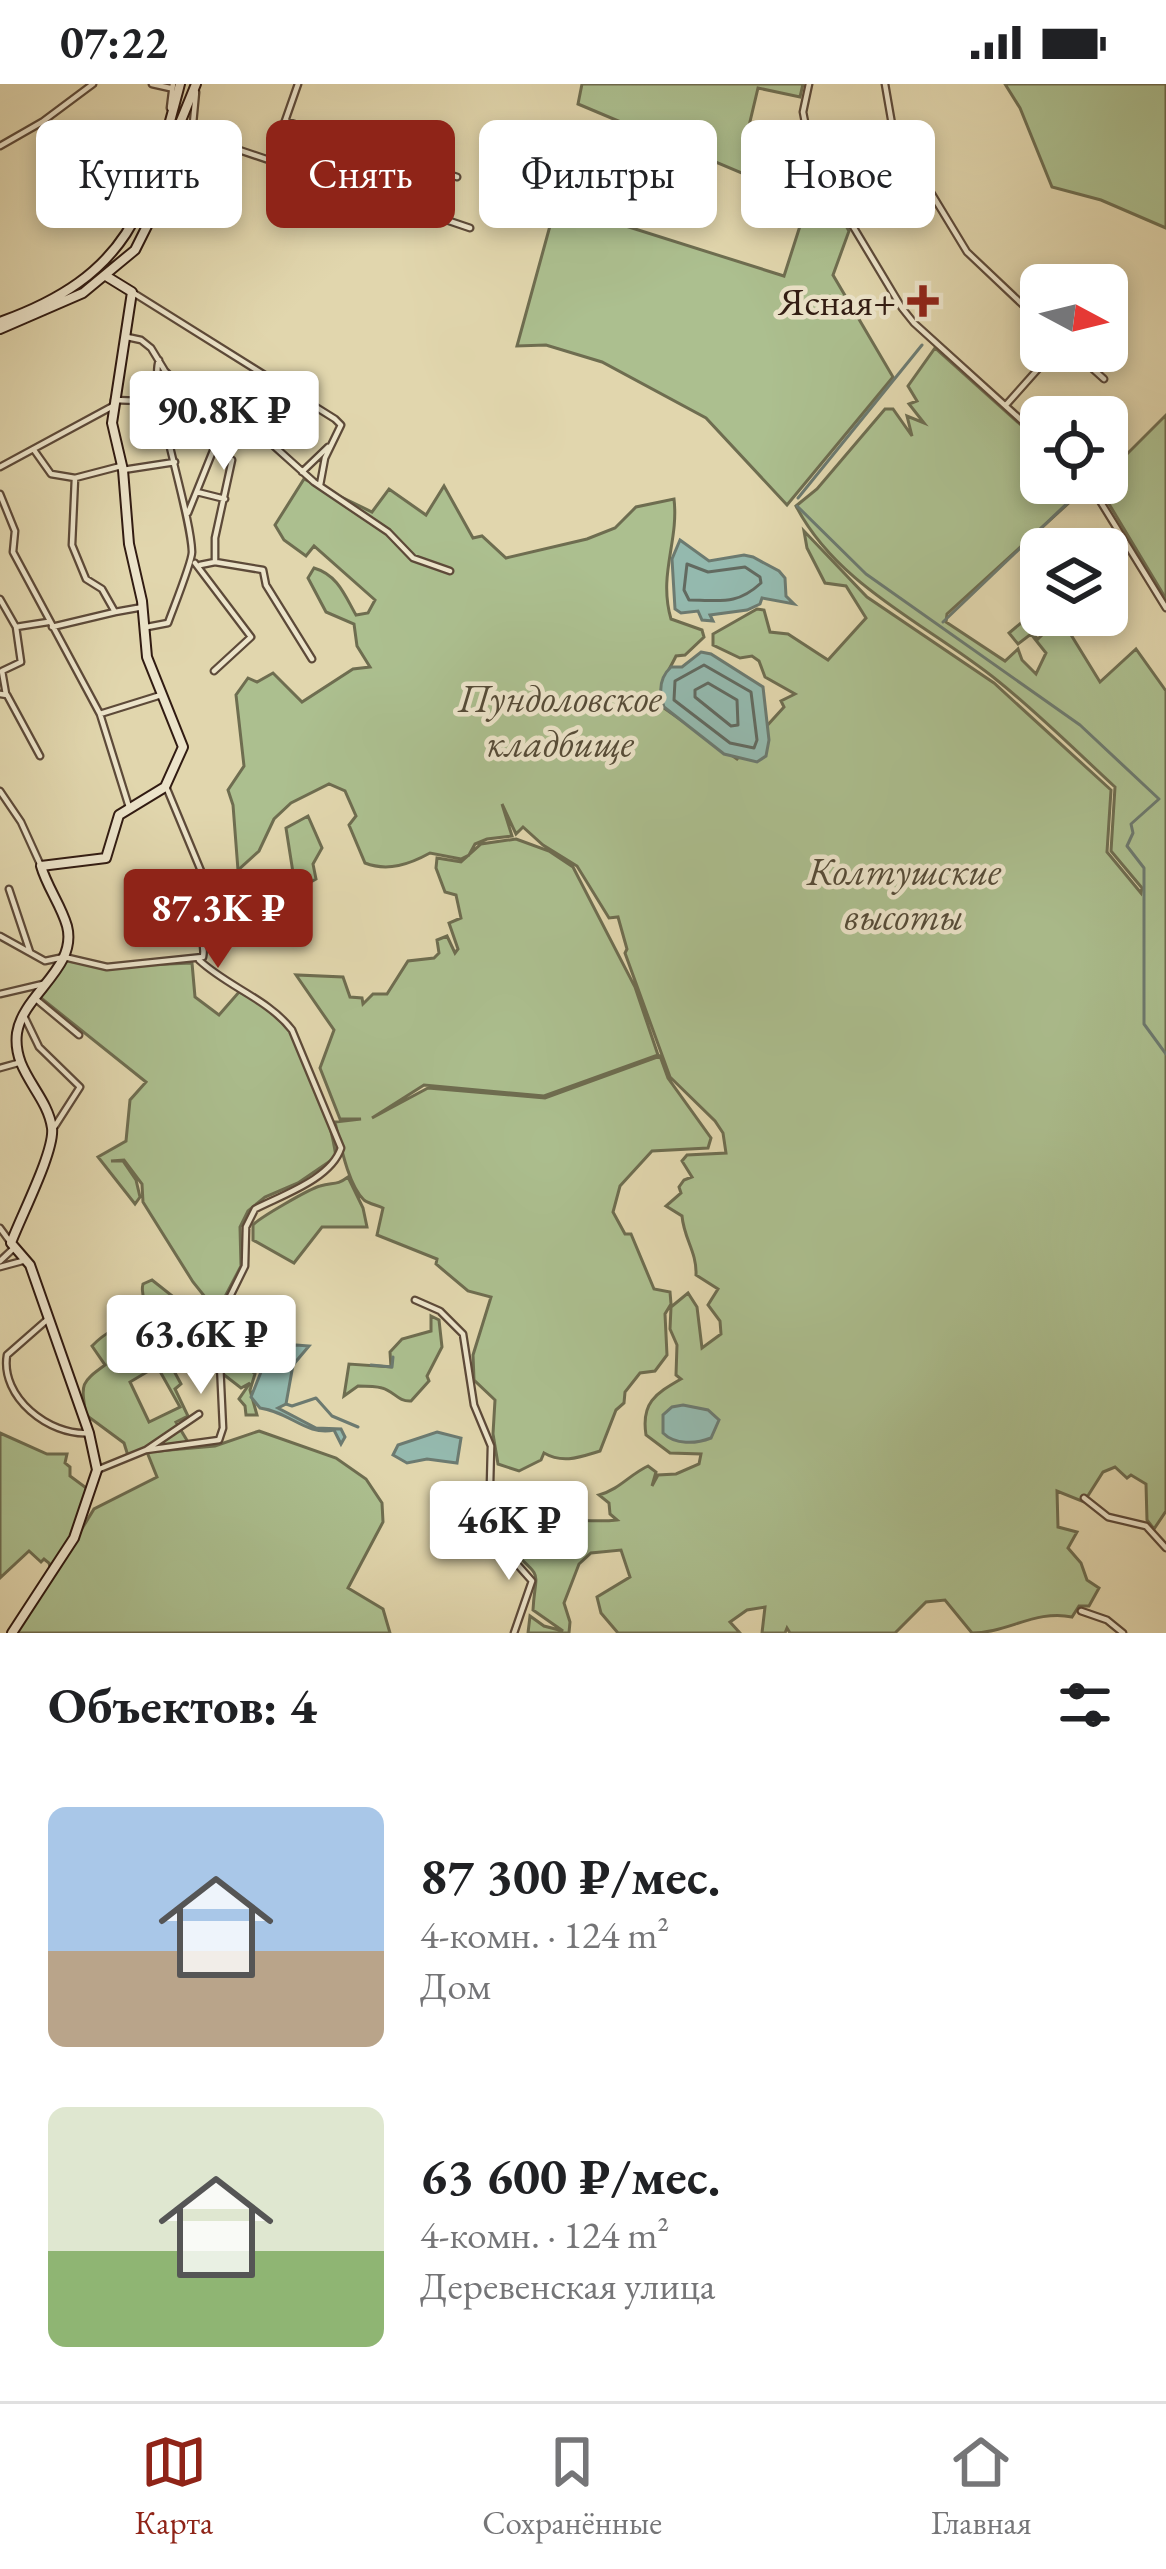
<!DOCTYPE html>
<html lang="ru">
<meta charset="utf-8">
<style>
body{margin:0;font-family:"EB Garamond",serif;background:#f6f6f6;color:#202124;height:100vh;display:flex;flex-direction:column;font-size:45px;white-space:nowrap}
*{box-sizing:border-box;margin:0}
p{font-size:39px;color:#757577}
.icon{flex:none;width:66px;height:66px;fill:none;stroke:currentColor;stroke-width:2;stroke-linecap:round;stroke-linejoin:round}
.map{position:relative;height:1549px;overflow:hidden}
.side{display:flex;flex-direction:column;background:#fff;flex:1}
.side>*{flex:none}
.top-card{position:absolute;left:36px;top:36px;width:1095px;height:108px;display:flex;gap:24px}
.needle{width:78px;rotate:97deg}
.controls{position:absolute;left:1020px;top:180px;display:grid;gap:24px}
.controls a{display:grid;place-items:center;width:108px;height:108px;border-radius:18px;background:#fff;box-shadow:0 6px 18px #0003;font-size:60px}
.price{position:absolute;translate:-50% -102px;padding:0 27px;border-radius:12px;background:#fff;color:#222;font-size:39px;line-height:78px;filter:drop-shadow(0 3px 6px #0008)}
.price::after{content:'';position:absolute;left:50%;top:72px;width:36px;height:27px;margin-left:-18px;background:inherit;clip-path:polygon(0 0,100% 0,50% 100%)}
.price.on{background:#8f2418;color:#fff}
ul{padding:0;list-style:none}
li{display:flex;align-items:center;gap:36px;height:300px;padding:0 48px}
li span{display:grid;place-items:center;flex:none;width:336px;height:240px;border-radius:18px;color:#555}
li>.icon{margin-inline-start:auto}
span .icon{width:144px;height:144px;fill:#fffc;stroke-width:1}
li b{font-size:51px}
h2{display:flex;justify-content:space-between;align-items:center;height:144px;padding:0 48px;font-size:51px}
.pill{padding:0 42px;border-radius:18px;background:#fff;box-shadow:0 6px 18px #0003;font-size:42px;line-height:108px}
.pill.on{background:#8f2418;color:#fff}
.status{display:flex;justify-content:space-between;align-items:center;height:84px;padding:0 60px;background:#fff;direction:ltr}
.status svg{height:33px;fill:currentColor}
.dock{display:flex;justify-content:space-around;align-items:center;height:168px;border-top:3px solid #e0e0e0;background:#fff;font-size:33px;color:#757577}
.dock a{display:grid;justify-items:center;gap:6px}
.dock .on{color:#8f2418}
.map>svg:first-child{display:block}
.green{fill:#acbf8f;stroke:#6e6d50;stroke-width:3;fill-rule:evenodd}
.water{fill:#94b9ae;stroke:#6c7a70;stroke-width:3}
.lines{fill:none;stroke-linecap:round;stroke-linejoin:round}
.shore{stroke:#626a60;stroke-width:3}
.stream{stroke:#6c7a70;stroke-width:3}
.street-casing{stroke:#5d4a39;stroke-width:9}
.secondary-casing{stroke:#311b12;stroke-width:12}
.street{stroke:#ece4ca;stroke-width:4.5}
.secondary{stroke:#ece4ca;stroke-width:8}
.poi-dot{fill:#8f2418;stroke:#ece4ca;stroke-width:4.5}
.labels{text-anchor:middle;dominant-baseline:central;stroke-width:9;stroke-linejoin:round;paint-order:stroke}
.poi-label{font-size:39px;fill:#311b12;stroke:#ece4ca;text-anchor:end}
.park-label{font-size:39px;font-style:italic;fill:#564c38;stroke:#ece4ca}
</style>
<div class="status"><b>07:22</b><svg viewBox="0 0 49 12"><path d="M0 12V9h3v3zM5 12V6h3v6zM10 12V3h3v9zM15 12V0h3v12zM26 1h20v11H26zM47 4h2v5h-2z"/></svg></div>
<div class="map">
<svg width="1166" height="1549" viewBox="0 0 1166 1549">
<rect width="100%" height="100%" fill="#e1d6ad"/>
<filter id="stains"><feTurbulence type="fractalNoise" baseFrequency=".00167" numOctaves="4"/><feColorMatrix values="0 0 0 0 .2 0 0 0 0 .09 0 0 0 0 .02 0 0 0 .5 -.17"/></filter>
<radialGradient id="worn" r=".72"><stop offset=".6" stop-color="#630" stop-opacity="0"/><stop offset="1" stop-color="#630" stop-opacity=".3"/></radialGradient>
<path class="green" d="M582,0H803L800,13L758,4L748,46L793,55L849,147L833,191L893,293L787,421L706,334L602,278L546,261L517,262L556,120L784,192L808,117L578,20Z
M1005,0H1166V144L1101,116L1052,103L1020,24Z
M935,264L1041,359V399H1084L1083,406L947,530L946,538L1005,577L1018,565L1022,576L1036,590L1046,569L1031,550L1018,560L1009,549L1021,539L1038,555L1060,533L1100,598L1136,565L1166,607V1427L1154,1445L1147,1436L1146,1400L1131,1391L1127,1394L1115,1383L1103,1388L1084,1418L1057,1407L1058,1443L1077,1448L1068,1464L1081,1479L1087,1496L1099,1504L1089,1522H1079L1072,1533C1037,1525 1007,1549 972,1549L945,1516L926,1518L895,1549H790L787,1544L785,1549H762L765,1523L747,1526L730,1538L740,1549H618L601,1529L597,1513L630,1493L621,1466L591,1469L579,1480L564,1519L570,1538L569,1549H528L530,1532L544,1542L563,1547L533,1526C535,1486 545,1496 511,1466L517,1448L513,1433C548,1431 583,1440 617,1436L610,1430L609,1419L599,1411C620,1405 629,1391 648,1382L656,1388L652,1402L658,1391L676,1390L699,1380L701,1370L670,1369L646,1351C641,1319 655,1310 681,1295L676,1291L677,1261L670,1245L671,1223L688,1209L697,1223L702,1264L721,1250L720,1237L708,1221L718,1205L696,1191C697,1168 684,1155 682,1132L666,1122L681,1109L679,1103L684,1096L692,1093L682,1077L687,1071L726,1069L723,1049L715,1037L670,993L625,869L627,865L618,833L609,834L577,782L543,761L523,743L516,750L502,720L512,752L487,755L475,760L469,771L461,775L430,769C410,780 388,788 365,779L349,741L356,732L345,707L329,700L291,719L274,735L259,767L238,786L233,721L228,706L244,682L236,611L248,594L257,598L273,589L302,618L353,585L370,583L357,562L354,540L326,528L308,494L314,484C338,491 345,512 356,531L368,529L375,516L314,462L306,472L284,456L275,441L304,395L372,428L389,405L426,431L444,402L473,454L482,452L506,474L587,455L615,444L636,423L674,415C679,458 658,490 671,535L702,546L704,553L685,571L676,572C667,591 656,601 664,624L737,675L784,623L781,617L795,610L765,593L759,577L752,572L740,574L713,561V550L757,525L764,526L770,548L788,550L828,576L866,534L846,502L825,499L807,464L804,447L867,513L994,599L1111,706L1107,768L1141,809L1142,804L1111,767L1115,703C1076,667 1039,630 998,597C929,541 838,503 796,422L817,405L885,325H893L912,352L907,332L924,339L909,320L917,317L908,302Z
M1166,331V515L1097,400L1107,399V390Z
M308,732L322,764L313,780L316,795L307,800L294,795L286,744Z
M516,755L549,767L573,783L635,903L658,971L544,1012L424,1001L372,1034L428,1004L545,1014L660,972L668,994L711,1054L708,1064L652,1067L620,1102L613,1128L625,1150H631L654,1205L670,1208L671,1220L665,1230L667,1271L655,1287L640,1289L625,1308L624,1319L616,1326L600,1367C580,1373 563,1380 544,1369L541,1376L519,1387L498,1380L493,1350L495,1316L474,1296L473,1271L491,1213L468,1207L436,1180L437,1175L377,1151L383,1124C377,1121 369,1120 364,1116C348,1101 340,1058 335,1038L361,1035H340L320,984L334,946L296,891L343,893L350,913L362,914L363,920L373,910H387L408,877L434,874L439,869L437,856L447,852L455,869L458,865L449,839L461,834L456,811L445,808L436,784L437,774L461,778L481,760Z
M65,875L99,883L192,879L195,913L219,931L239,908C253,915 269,922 279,933C306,959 331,1037 336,1073L298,1099L265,1113L248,1127L240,1143L241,1182L217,1228L193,1198L143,1118L142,1100L124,1076L111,1077H123L136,1096L140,1113L135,1120L98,1073L126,1057L130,1016L146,998L41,914L44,903Z
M348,1093L363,1124L367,1143H322L294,1179L253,1156V1141C259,1134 309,1105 320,1102C333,1098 336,1102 348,1093Z
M152,1196L185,1222L183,1231L175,1235H156C148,1226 140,1212 143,1200Z
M207,1231L213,1238L206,1242L204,1251L161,1276L174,1287L181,1300L175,1305L188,1332L176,1338L188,1358L146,1363L129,1375L124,1359L86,1331C81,1300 80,1299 105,1281L92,1262C117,1236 149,1232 175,1261L186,1256L179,1243L188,1237L193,1241ZM157,1282L180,1323L149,1338L130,1298Z
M431,1232L439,1236L442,1263L427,1292L429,1297L411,1317C398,1318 394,1307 382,1304C375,1302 365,1302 358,1302L344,1312L349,1280L391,1283L390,1268L402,1255L431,1247Z
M223,1261L255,1290L250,1306L257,1331H246L245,1322L239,1315L250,1299L241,1304L223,1290Z
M259,1347L336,1374L366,1395L382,1419L383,1438L348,1504L383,1525L390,1549H14L68,1459L50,1483L49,1479L44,1475L41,1478L29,1467L0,1494V1349L47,1370H67L65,1379L70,1383V1392L89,1406L75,1456L94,1425L157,1393L147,1368L215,1362Z"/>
<path class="water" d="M680,456L709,477L744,471L753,473L779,487L785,494L786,512L794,520L762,514L760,520L747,526L710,531L713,537L702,536L698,527L681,529L675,525L672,475Z
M701,568L711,570L763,603L769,656L766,672L757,678L724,670L664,623C659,609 659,594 671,583H682Z
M296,1261L309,1262L293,1281L286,1320L278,1324L316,1344L341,1345L345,1353L341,1360L334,1346C306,1352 290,1328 260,1324L251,1313L267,1273Z
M683,1321L708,1326L719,1336L711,1354C696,1360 675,1361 663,1349V1331L672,1323Z
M437,1348L461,1354L457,1379L427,1375L407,1379L393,1371L398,1361Z"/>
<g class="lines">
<path class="shore" d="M687,480L708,488L745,483L760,493L761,499C736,522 720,516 689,516L684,506Z
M704,581L751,608L757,656L754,664L730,659L674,616L675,597Z
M708,599L737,616L738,641L731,642L695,613V606Z"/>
<path class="stream" d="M798,414L922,261
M797,422L866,490L1080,641L1159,715L1131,740L1133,749L1127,762L1144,784V940L1166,970
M943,538L1080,407
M371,1281L392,1283L393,1273
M286,1320L292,1322L316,1314L332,1332L358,1343"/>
<g class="street-casing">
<path id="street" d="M152,0L170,4
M809,0L803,28L812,74L902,224L914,239L1041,354
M885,0L893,46L967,168L1041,238
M170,24L173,0
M285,37L457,93
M192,50L470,144
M192,50L196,8
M173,53L179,57L192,50
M0,62L42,38L93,0
M271,77L298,0
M831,106L898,56
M132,208L335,335L341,341L325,374L320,401
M127,253L141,256L151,264L165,287L197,319L255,345L314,398L388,448L413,474L450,487
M1073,267L1104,295
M114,316L197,319
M1006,321L1054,267
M34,366L51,390L75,394L121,382
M0,383L113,322
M123,386L175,378
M302,388L328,363
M75,394L72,461L86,495L102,505L115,528L143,523
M1089,399L1166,524
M197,408L225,415
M0,410L15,447L13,468L100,630L129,723
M188,429L227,332
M215,478L263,486L266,501L312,575
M195,479L251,553L214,587
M200,481L215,478V454L232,376
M0,515L16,543
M52,543L115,528
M147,543L168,539C173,525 192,478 192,468C191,427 148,305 159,276
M0,610L7,611L40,672
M6,610L2,587L21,578L16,543L48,538
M100,630L161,611
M0,707L21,738L41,782
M9,805L30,868
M0,852L45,877L64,873L107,883L203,873C207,853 187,834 189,813L206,799L167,705
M0,910L43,900
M37,916L79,951
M25,934L39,963L80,1003L55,1042
M0,984L18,979
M0,1144L11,1159
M0,1177L15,1163
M0,1183L26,1176
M415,1216L440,1227L463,1250L474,1321L491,1362L489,1441L492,1452L532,1497L514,1549
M48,1235L7,1271C0,1313 49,1352 89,1349
M218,1250L249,1279L257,1274
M146,1366L219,1356L223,1344L218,1237L245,1182L246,1143L255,1125C282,1111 331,1095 341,1064L292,946C268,915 228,903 199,876
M97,1386L146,1366L199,1330
M1084,1414L1108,1433L1146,1442L1166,1464
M1081,1527L1107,1536L1123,1549"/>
</g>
<g class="secondary-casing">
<path id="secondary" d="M0,238C131,191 147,125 180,0
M0,245L83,209L135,166L147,142L171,61L196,0
M12,1549L74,1454L97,1386L89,1349L30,1181L11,1159C20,1134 55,1067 52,1044C47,1009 12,988 17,949C23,910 78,884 67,842C61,821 47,803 41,782L106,774L119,731L165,703L183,663L147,573L142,517L129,460L123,386L112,339L132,208L106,192"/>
</g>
<use href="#street" class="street"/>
<use href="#secondary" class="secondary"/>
</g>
<path class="poi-dot" d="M917 199h12v12h12v12h-12v12h-12v-12h-12v-12h12z"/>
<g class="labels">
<g class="poi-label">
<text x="896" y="217">Ясная+</text>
</g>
<g class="park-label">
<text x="560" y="613">Пундоловское<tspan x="560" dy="45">кладбище</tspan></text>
<text x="904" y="786">Колтушские<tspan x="904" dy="45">высоты</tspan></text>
</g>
</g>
<rect width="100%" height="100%" filter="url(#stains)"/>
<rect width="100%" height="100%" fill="url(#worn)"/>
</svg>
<div class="controls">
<a><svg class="needle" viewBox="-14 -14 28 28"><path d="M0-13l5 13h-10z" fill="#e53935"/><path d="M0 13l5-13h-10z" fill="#757577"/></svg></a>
<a><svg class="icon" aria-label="locate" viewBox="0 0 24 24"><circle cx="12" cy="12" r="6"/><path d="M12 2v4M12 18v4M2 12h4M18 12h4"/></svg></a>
<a><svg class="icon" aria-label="layers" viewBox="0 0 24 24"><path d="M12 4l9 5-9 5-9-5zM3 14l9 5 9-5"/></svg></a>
</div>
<b class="price" style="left:224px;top:389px">90.8K ₽</b>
<b class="price on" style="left:218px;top:887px">87.3K ₽</b>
<b class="price" style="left:201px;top:1313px">63.6K ₽</b>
<b class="price" style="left:509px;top:1499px">46K ₽</b>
<div class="top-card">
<a class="pill">Купить</a>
<a class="pill on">Снять</a>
<a class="pill">Фильтры</a>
<a class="pill">Новое</a>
</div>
</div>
<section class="side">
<h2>Объектов: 4<svg class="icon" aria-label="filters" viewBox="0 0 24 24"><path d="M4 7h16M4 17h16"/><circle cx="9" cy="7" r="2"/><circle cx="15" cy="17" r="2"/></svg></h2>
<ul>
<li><span style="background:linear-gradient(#a9c7e8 60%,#b9a48a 0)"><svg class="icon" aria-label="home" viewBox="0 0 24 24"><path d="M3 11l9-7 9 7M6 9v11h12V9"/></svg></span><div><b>87 300 ₽/мес.</b><p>4-комн. · 124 m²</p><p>Дом</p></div></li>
<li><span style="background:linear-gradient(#dfe7d0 60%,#8fb573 0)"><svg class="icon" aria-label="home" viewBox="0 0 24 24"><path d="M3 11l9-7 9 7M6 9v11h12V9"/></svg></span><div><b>63 600 ₽/мес.</b><p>4-комн. · 124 m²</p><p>Деревенская улица</p></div></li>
</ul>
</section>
<nav class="dock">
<a class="on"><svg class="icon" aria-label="map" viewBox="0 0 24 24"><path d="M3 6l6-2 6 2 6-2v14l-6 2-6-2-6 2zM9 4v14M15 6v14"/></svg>Карта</a>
<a><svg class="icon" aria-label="saved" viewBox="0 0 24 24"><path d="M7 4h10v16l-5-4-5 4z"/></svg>Сохранённые</a>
<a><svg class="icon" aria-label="home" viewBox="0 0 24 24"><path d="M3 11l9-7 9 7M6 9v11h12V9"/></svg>Главная</a>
</nav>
